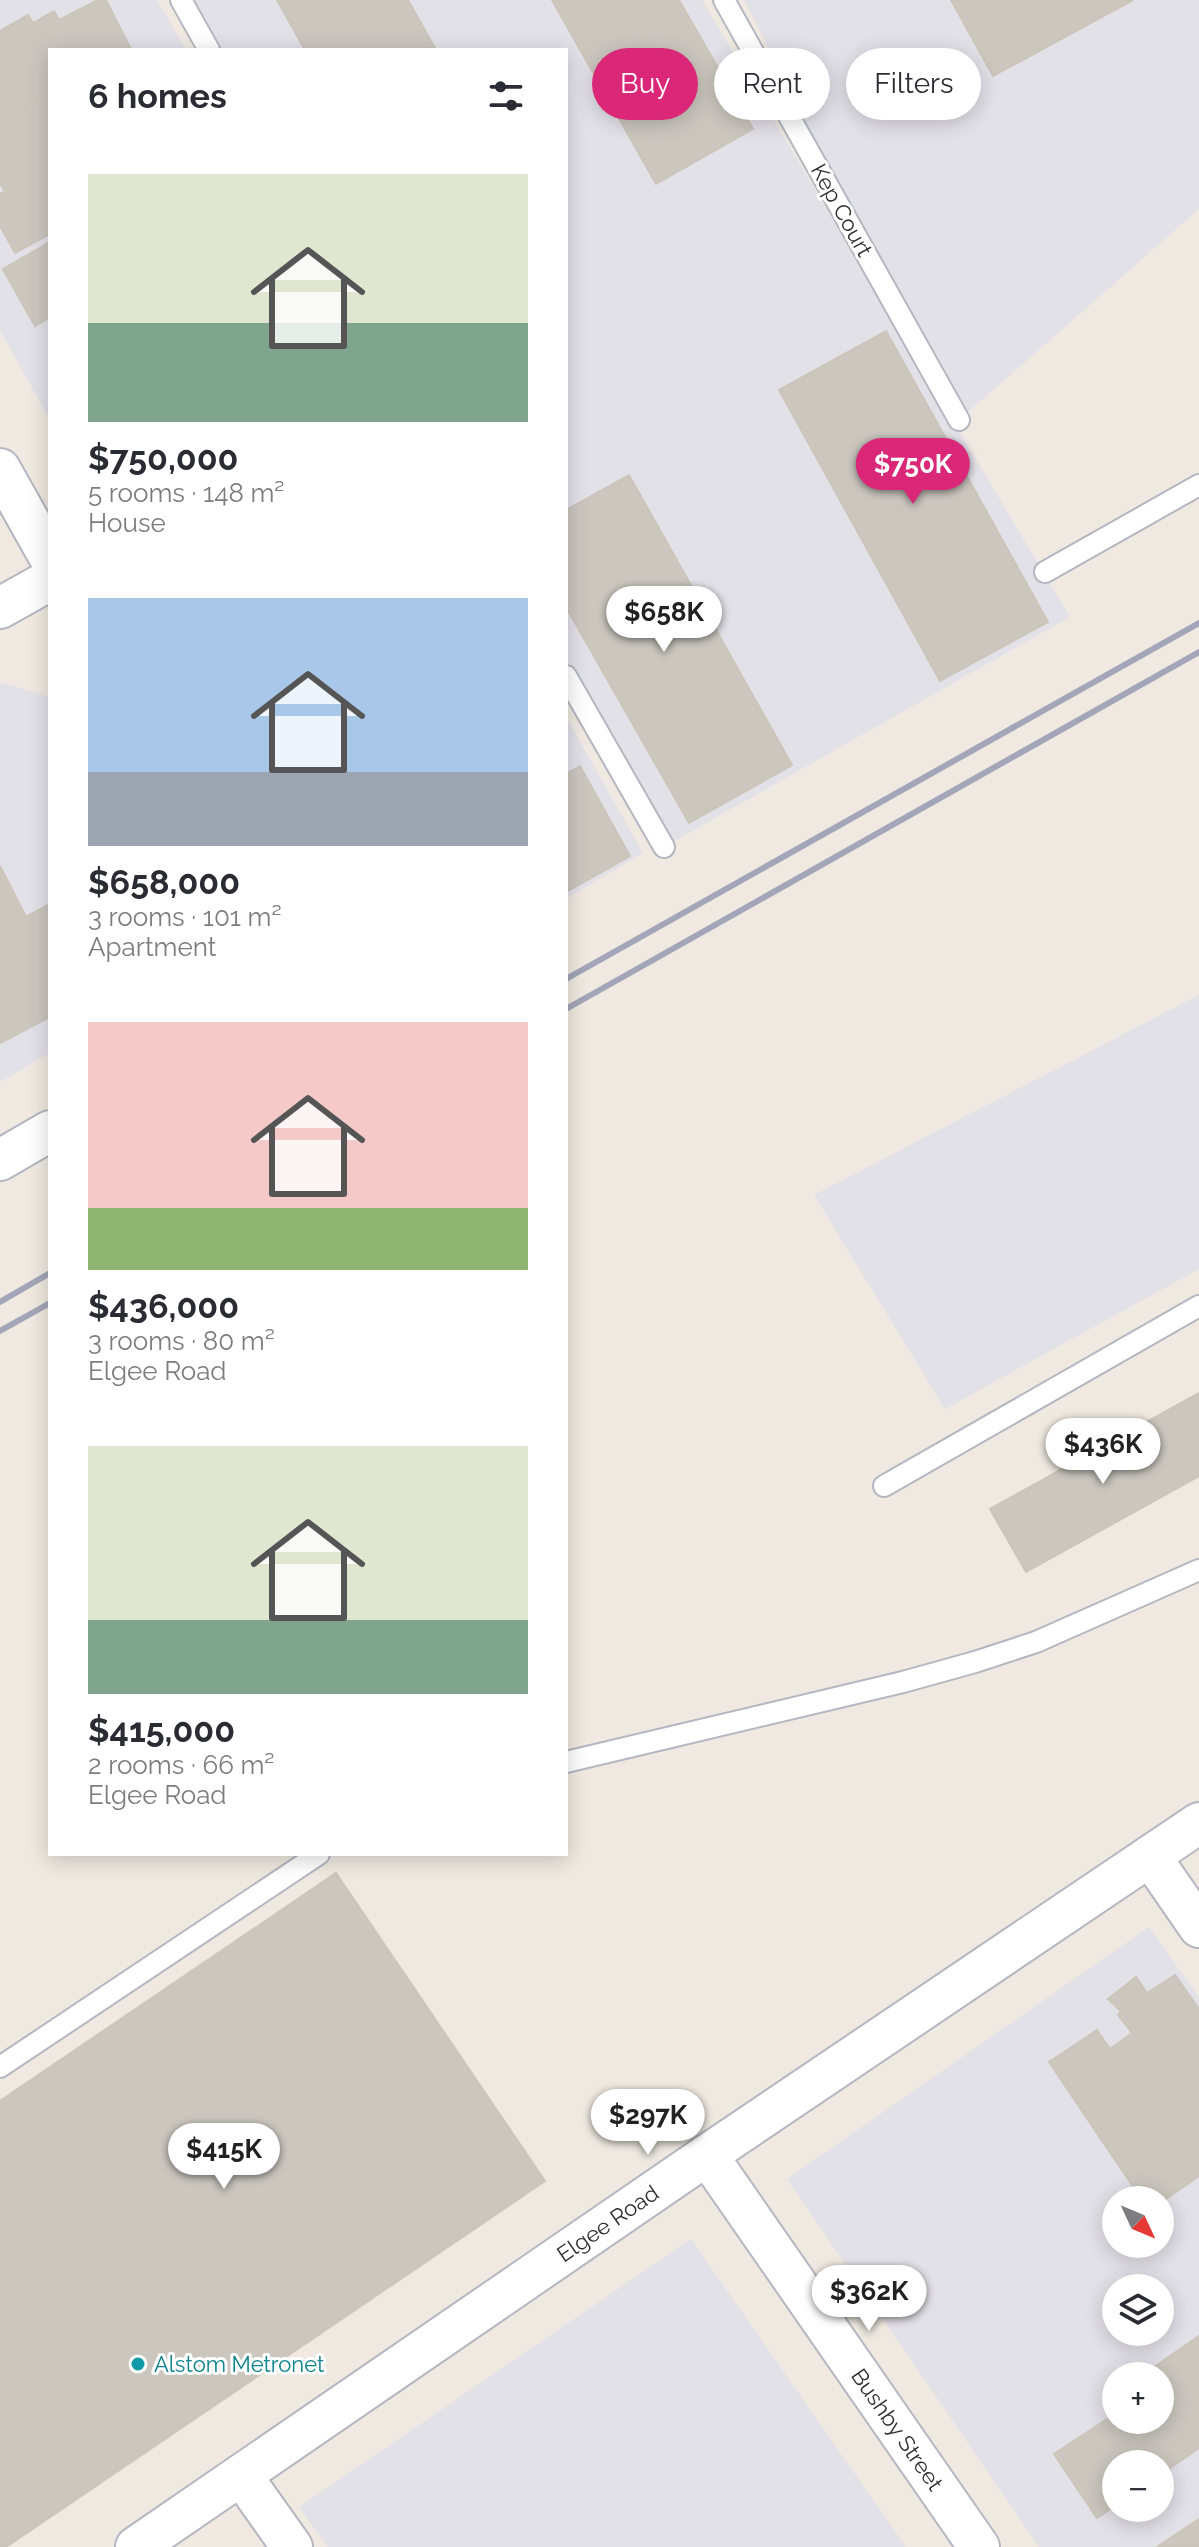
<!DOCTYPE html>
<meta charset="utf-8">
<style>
body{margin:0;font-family:Raleway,sans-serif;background:#f7f7f7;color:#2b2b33;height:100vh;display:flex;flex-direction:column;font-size:30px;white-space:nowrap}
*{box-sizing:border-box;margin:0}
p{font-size:26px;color:#7c7c81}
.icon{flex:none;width:44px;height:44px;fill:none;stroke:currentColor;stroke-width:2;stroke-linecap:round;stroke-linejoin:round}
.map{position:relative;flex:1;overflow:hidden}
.side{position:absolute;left:48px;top:48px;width:520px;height:1808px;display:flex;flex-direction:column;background:#fff;border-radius:0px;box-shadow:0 4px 20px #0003}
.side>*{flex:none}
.top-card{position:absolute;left:592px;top:48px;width:486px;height:72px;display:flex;gap:16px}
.needle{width:52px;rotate:134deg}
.controls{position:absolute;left:1102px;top:2186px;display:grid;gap:16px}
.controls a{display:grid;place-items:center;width:72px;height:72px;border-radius:50%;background:#fff;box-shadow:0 4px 20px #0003;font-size:40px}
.price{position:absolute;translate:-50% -68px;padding:0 18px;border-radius:28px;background:#fff;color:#222;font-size:26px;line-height:52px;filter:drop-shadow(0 2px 4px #0008)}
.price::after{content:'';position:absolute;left:50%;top:48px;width:24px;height:18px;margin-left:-12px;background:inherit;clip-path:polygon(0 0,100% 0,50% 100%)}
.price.on{background:#db2777;color:#fff}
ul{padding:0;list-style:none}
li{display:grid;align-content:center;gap:16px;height:424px;padding:0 40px}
li span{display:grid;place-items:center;height:248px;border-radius:0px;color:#555}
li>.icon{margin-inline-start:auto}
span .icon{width:144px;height:144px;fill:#fffc;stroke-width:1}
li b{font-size:34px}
h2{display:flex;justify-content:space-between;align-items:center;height:96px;padding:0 40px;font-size:34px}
.tag{padding:0 28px;border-radius:36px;background:#fff;box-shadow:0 4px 20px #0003;font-size:28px;line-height:72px}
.tag.on{background:#db2777;color:#fff}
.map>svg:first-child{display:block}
.industrial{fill:#e3e1e8;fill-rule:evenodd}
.building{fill:#cbc7bf;stroke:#cbc5ba;stroke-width:2}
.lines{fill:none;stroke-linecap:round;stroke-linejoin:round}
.lane-casing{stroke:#b4b7c1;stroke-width:24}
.street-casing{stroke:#b4b7c1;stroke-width:44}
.lane{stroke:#fff;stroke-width:20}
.street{stroke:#fff;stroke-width:40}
.rail{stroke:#a3a6b8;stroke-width:6}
.culture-dot{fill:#0f9aa8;stroke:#fff;stroke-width:3}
.labels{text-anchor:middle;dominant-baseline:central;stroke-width:6;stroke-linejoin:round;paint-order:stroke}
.street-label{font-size:22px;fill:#2e2e2e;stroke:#fff}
.culture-label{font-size:22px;fill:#0d838f;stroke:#fff;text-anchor:start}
</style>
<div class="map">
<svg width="1199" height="2547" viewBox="0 0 1199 2547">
<rect width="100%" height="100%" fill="#efe9e1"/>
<path class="industrial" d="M0,0H157L186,50H50V420L0,330Z
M181,0H702L1070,617L664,847L566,675V50H210Z
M744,0H1199V209L959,420Z
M0,682L50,697V1053L0,1082Z
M566,717L643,853L566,899Z
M1199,995V1269L945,1409L814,1195Z
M1149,1927L1199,1997V2547H1039L787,2179ZM1116,2200H1160V2244H1116ZM1116,2288H1160V2332H1116ZM1116,2376H1160V2420H1116ZM1116,2464H1160V2508H1116Z
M691,2239L906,2547H328L299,2507Z"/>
<path class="building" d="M98,0H106L130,47L125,50H50V92L0,121V31L28,15L33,23L54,11L59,20Z
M277,0H408L436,50H305Z
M552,0H679L753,129L656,184Z
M951,0H1133L993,76Z
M50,92V234L15,253L0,226V194L5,191L0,183V121Z
M50,242V317L35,326L3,269Z
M886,331L1048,622L940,681L779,390Z
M629,475L792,765L689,823L566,607V510Z
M580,766L630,856L566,892V774Z
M0,866L26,917L50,904V1017L0,1043Z
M1199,1393V1476L1026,1572L990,1509Z
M336,1873L545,2181L6,2547H0V2101Z
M1175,1975L1199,2009V2176L1160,2203V2200H1142L1049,2062L1097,2030L1110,2049L1132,2033L1118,2015L1121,2011L1108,1999L1136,1977L1147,1993Z
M1199,2336V2448L1160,2475V2464H1116V2505L1097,2518L1054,2454L1116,2413V2420H1160V2376H1141Z
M1199,2519V2547H1157Z"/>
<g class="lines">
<g class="lane-casing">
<path id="lane" d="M181,0L209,50
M724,0L959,420
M1045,572L1199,485
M566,676L664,847
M884,1486L1199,1306
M566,1762L903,1682L975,1662L1036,1642L1199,1570
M0,2067L319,1854"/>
</g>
<g class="street-casing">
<g id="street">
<path d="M0,469L50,558"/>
<path d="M0,608L50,580"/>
<path d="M0,1160L50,1131"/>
<path d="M1150,1856L1199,1927"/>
<path id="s1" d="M707,2155L979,2547"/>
<path d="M241,2475L292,2547"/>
<path id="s2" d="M136,2547L707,2155L1199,1823"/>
</g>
</g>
<use href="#lane" class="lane"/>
<use href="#street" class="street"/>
<path class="rail" d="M566,979L1199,623
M566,1009L1199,652
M0,1302L50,1273
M0,1331L50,1303"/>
</g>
<circle class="culture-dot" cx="138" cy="2364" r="8"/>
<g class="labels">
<g class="street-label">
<text transform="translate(842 210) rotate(61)">Kep Court</text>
<text stroke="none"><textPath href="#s2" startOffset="572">Elgee Road</textPath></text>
<text stroke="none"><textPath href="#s1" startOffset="334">Bushby Street</textPath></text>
</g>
<g class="culture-label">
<text x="154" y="2364">Alstom Metronet</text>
</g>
</g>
</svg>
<div class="controls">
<a><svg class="needle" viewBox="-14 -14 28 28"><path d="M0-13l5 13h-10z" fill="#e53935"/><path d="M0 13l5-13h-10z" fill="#7c7c81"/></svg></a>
<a><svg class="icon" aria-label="layers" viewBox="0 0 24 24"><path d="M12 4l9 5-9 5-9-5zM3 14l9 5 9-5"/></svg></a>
<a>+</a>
<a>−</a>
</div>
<b class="price on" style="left:913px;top:506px">$750K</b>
<b class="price" style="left:664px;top:654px">$658K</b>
<b class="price" style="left:1103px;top:1486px">$436K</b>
<b class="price" style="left:648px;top:2157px">$297K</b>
<b class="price" style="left:224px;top:2191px">$415K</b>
<b class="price" style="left:869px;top:2333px">$362K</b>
<div class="top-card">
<a class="tag on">Buy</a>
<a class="tag">Rent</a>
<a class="tag">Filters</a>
</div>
<section class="side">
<h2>6 homes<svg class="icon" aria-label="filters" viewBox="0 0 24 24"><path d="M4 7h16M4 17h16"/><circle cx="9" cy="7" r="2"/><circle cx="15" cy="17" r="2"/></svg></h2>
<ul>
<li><span style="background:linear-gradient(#dfe7d0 60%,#7fa58c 0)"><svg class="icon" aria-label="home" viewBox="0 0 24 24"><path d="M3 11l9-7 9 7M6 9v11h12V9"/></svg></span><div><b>$750,000</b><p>5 rooms · 148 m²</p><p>House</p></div></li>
<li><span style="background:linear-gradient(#a9c7e8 70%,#9aa5b1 0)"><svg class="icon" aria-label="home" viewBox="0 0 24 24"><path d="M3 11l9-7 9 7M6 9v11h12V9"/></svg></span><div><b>$658,000</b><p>3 rooms · 101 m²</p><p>Apartment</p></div></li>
<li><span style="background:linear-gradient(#f6c9c9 75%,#8fb573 0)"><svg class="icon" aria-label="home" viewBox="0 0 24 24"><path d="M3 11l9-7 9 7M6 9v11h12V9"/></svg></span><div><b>$436,000</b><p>3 rooms · 80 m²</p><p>Elgee Road</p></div></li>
<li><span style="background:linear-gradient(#dfe7d0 70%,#7fa58c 0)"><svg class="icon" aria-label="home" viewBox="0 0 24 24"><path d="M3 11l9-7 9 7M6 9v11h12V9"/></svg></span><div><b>$415,000</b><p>2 rooms · 66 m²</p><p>Elgee Road</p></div></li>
</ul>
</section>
</div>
